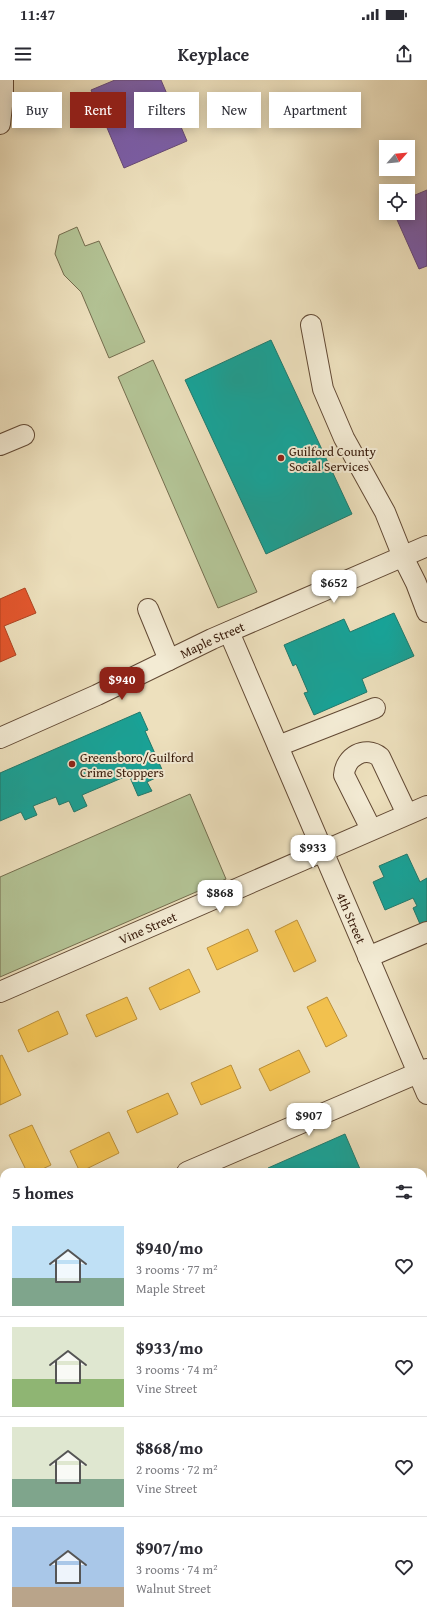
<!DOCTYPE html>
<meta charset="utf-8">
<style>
body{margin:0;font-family:"Gentium Book Plus",serif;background:#f7f7f7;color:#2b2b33;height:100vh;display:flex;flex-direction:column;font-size:15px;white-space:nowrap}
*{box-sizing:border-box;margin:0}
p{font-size:13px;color:#7c7c81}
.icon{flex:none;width:22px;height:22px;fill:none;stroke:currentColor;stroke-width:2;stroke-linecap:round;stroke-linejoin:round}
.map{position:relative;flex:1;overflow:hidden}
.side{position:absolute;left:0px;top:1088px;width:427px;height:456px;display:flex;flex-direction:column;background:#fff;border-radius:12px 12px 0 0;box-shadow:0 2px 10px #0003}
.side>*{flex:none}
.hud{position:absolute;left:12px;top:12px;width:403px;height:36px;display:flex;gap:8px}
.needle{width:26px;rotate:63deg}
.buttons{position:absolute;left:379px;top:60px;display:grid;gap:8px}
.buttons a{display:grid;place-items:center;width:36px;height:36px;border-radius:0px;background:#fff;box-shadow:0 2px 10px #0003;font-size:20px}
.price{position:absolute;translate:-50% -34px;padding:0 9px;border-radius:8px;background:#fff;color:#222;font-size:13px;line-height:26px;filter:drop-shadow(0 1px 2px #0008)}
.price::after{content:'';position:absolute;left:50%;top:24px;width:12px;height:9px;margin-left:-6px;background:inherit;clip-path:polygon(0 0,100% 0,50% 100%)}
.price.current{background:#8f2418;color:#fff}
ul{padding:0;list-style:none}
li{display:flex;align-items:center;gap:12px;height:100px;padding:0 12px}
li+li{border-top:1px solid #e1e1e2}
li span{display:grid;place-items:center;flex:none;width:112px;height:80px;border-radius:0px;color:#555}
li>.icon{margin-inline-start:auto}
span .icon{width:48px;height:48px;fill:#fffc;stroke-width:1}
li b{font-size:17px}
h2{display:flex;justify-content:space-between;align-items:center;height:48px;padding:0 12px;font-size:17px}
.pill{padding:0 14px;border-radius:0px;background:#fff;box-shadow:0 2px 10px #0003;font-size:14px;line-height:36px}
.pill.current{background:#8f2418;color:#fff}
.status{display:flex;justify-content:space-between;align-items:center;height:28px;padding:0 20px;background:#fff;direction:ltr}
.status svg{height:11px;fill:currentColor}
header{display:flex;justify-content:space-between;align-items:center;height:52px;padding:0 12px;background:#fff;font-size:18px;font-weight:700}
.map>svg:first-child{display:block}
.green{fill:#b3c395;stroke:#746d4e}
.homes{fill:#f2c14e;stroke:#b98e39}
.shops{fill:#e4572e;stroke:#af4422}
.offices{fill:#7b5ea7;stroke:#664977}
.public{fill:#17a398;stroke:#20796c}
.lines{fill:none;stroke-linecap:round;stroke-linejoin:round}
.minor-casing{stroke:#624934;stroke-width:22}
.major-casing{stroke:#341707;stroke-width:24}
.minor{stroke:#f3ebd4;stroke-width:20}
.major{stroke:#e6c07e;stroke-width:22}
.poi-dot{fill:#8f2418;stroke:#f3ebd4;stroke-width:1.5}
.labels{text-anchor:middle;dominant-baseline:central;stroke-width:4;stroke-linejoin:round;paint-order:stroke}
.poi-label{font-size:13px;fill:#341707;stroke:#f3ebd4;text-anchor:start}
.street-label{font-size:13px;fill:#341707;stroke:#f3ebd4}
</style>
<div class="status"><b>11:47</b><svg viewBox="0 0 49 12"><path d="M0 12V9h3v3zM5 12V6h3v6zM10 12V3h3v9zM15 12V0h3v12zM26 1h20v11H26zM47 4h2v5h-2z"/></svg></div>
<header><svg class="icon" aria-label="menu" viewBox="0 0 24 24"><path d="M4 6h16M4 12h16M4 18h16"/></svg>Keyplace<svg class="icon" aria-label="share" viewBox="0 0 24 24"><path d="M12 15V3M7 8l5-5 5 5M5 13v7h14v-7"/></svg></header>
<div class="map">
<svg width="427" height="1544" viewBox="0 0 427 1544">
<rect width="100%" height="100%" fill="#ede0bd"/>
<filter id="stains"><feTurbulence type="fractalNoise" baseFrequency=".005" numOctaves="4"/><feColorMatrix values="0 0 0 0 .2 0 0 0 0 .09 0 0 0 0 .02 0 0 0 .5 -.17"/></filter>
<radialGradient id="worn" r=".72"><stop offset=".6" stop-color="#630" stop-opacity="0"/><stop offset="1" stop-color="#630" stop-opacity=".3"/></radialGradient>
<path class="green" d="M77,147L85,166L99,161L145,262L109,278L81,212L64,195L55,174L59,155Z
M153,280L257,512L218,528L118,297Z
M190,714L226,799L0,897V797Z"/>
<path class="homes" d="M297,840L316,881L294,892L275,851Z
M248,849L258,871L217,890L207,868Z
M189,889L200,912L160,930L149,908Z
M127,917L137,939L96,957L86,935Z
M327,917L347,956L326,967L307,927Z
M58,931L68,954L28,972L18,950Z
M299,970L310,992L270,1011L259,989Z
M2,975L21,1015L0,1025V976Z
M231,985L241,1008L201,1025L191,1003Z
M168,1013L178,1034L137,1053L127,1031Z
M32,1045L51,1085L36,1092H27L9,1055Z
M109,1052L119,1073L80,1092L70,1071Z
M427,1481V1493L423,1490V1487Z
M153,1540H178L177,1544H153Z
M250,1540H269V1544H249Z"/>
<path class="shops" d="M25,508L36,533L4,546L16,575L0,582V519Z
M423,1260L427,1261L423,1307Z"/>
<path class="offices" d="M115,0H161L187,61L124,88L91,10Z
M427,110V186L419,189L394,133H408V118Z
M3,1532L4,1540H94V1544H2Z"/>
<path class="public" d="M271,260L352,434L266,474L185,300Z
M394,533L414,576L362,599L367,612L314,635L304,613L308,612L296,584L293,586L284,565L344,539L350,552Z
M140,632L148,650L145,651L164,694L147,702L152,711L138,716L129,695L82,715L87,726L74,732L69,721L59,725L56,717L33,726L37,735L25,740L21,732L0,741V693Z
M407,774L420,802L427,798V850L423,851L413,828L417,826L413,818L385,830L373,802L384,797L379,786Z
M345,1054L360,1089L352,1092H270L268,1088Z
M427,1105V1144L423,1145V1107Z"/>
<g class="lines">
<g class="minor-casing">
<g id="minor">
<path d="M0,44L3,17V0"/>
<path d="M311,245L323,309L344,358L385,432L403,477L416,503L427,532"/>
<path d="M0,365L24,355"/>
<path d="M148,529L169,580"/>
<path id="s1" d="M229,552L427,1014"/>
<path id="s2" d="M0,658L97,615L212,559L427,466"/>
<path d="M278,666L375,628"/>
<path d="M371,749L344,695C345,677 365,665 380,677L407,734"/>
<path d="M368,877L427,852"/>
<path id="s3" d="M0,912L427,726"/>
<path d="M187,1092L427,989"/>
<path d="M423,1155L427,1154"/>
<path d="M423,1191L427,1202"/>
<path d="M0,1193H4"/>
<path d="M423,1221L427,1222"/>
<path d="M0,1235H4"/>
<path d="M423,1241L427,1242"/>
</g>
</g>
<g class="major-casing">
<path id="major" d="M0,1141L4,1150
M0,1331L4,1325
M0,1351L4,1352
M423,1391H427"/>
</g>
<use href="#minor" class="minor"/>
<use href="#major" class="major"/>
</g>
<g class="poi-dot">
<circle cx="281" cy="378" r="4"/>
<circle cx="72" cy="684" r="4"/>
</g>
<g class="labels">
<g class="poi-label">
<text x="289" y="371">Guilford County<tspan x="289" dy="15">Social Services</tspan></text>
<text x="80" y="677">Greensboro/Guilford<tspan x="80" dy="15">Crime Stoppers</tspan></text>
</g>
<g class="street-label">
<text stroke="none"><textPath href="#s2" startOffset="234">Maple Street</textPath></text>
<text stroke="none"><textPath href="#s1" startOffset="311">4th Street</textPath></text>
<text stroke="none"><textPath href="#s3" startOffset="161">Vine Street</textPath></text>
</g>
</g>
<rect width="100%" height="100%" filter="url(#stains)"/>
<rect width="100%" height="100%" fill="url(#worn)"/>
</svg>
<div class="buttons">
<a><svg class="needle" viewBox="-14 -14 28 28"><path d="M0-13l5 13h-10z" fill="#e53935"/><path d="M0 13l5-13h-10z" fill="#7c7c81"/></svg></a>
<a><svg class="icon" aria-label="locate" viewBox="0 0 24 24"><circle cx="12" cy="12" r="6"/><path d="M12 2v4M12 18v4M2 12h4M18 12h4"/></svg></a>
</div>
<b class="price" style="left:334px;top:524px">$652</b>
<b class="price current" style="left:122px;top:621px">$940</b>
<b class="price" style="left:313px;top:789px">$933</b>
<b class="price" style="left:220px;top:834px">$868</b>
<b class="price" style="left:309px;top:1057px">$907</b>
<div class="hud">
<a class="pill">Buy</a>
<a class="pill current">Rent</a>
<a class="pill">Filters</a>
<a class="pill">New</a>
<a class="pill">Apartment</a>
</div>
<section class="side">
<h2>5 homes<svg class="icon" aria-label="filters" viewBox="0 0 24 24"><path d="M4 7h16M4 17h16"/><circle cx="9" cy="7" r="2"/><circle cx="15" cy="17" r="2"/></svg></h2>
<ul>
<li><span style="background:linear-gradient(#bfe0f5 65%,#7fa58c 0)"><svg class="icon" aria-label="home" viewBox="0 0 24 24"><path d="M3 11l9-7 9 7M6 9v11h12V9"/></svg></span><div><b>$940/mo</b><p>3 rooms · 77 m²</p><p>Maple Street</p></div><svg class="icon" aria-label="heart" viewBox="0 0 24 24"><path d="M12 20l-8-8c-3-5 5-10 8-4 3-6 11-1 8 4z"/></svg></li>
<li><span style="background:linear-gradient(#dfe7d0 65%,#8fb573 0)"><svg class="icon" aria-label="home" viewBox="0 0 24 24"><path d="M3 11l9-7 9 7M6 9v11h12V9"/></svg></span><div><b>$933/mo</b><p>3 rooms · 74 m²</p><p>Vine Street</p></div><svg class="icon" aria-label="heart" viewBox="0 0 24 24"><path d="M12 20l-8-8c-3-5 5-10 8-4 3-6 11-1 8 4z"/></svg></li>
<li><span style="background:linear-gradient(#dfe7d0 65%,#7fa58c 0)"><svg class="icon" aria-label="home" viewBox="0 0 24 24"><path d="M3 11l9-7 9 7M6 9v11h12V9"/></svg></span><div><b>$868/mo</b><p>2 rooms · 72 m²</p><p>Vine Street</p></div><svg class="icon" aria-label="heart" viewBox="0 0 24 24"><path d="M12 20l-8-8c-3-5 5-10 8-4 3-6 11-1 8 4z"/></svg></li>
<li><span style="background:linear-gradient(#a9c7e8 75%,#b9a48a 0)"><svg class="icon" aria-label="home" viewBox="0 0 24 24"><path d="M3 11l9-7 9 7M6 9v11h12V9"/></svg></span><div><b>$907/mo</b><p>3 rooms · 74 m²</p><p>Walnut Street</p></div><svg class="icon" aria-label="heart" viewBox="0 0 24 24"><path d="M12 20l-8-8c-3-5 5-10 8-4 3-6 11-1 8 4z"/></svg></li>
</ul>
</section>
</div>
